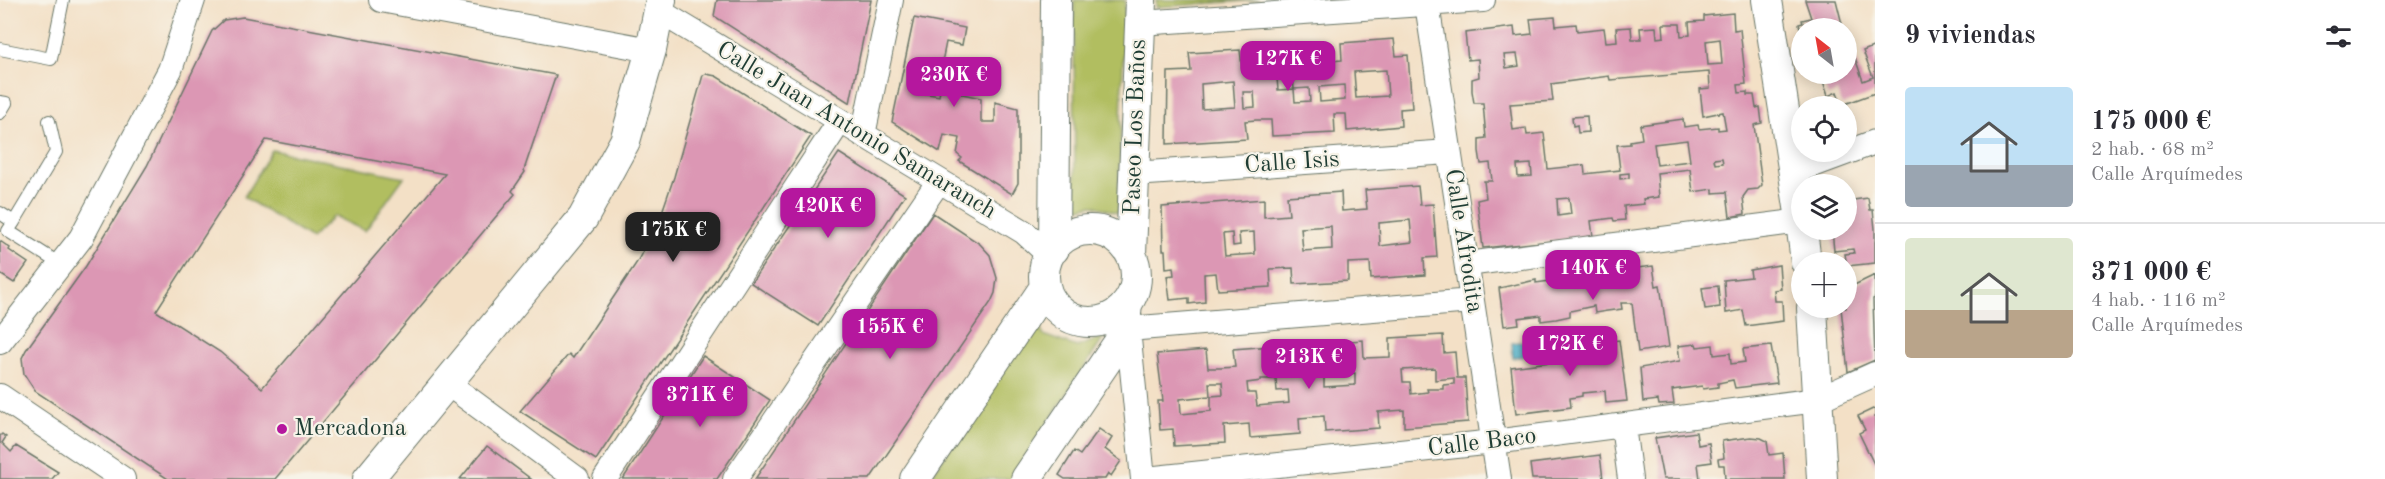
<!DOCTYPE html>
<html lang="es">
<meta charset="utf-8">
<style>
body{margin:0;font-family:"Old Standard TT",serif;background:#f7f7f7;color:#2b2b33;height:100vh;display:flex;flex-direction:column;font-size:22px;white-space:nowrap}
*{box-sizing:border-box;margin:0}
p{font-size:20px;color:#7c7c81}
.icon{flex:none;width:33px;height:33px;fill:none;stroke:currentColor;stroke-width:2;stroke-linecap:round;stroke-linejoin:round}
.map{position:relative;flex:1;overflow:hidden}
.sheet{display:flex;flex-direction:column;background:#fff;width:510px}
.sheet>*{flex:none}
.needle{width:39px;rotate:329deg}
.tools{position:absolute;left:1791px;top:18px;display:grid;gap:12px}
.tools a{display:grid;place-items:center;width:66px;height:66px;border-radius:50%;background:#fff;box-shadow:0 3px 15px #0003;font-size:30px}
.price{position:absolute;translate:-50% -51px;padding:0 14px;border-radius:12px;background:#b5179e;color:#fff;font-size:20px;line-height:39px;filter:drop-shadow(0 2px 3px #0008)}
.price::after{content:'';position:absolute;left:50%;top:36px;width:18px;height:14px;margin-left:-9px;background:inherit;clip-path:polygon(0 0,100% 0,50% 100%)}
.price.active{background:#222;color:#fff}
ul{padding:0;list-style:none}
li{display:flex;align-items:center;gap:18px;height:150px;padding:0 30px}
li+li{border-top:2px solid #e1e1e2}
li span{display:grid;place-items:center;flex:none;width:168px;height:120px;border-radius:6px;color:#555}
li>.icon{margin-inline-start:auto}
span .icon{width:72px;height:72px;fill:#fffc;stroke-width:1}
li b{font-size:26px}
h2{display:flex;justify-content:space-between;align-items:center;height:72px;padding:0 30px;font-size:26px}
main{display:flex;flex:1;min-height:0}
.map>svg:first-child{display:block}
.green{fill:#b1be61;stroke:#687e4a;stroke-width:1.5}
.water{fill:#49aec8;stroke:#34767e;stroke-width:1.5}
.building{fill:#dc97b4;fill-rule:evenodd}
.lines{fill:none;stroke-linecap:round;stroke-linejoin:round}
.service-casing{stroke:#697667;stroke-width:14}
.minor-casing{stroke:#697667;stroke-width:26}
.tertiary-casing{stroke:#697667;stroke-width:32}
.service{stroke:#fff;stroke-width:12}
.minor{stroke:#fff;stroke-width:24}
.tertiary{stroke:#fff;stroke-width:30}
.poi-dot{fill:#b5179e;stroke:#f7f3e8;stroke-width:2}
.labels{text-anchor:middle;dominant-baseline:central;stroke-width:4.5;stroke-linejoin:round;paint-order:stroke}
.street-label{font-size:24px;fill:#1f3d34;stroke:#f7f3e8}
.poi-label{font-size:24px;fill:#1f3d34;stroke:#f7f3e8;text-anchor:start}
</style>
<main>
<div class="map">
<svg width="1875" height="479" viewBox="0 0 1875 479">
<rect width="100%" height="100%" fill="#f7f3e8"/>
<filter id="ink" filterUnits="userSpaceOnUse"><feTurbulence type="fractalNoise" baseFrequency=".0167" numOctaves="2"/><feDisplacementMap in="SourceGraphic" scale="12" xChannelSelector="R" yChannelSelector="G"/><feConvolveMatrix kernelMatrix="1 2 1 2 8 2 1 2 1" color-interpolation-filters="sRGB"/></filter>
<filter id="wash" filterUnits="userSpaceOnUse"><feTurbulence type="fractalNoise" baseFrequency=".008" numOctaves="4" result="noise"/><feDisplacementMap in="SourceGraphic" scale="24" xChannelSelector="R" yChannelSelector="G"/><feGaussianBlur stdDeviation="1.35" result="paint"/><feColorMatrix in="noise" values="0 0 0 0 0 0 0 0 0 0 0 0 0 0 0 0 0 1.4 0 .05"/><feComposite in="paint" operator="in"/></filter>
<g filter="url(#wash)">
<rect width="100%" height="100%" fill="#f3e0c6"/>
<path class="green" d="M1074,0H1125L1118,213L1093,205L1075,209Z
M1156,0H1259L1156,7Z
M272,150L404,177L365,231L334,216L311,239L244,197Z
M1037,318L1043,335L1077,347L1105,336L1011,479H929Z"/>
<path class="water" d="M1547,338L1549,353L1540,354L1538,346L1527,348L1528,355L1513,358L1512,343Z"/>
<g id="blocks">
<path class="building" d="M717,0H871L850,103L714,16Z
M1805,0H1836L1843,28H1800L1799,24L1803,23L1802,20L1811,18Z
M1733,13L1734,30L1740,29L1746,84L1738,85L1739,93L1747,92V95H1754L1756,108L1760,107L1762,123L1754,125L1762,185L1758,189L1748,190L1743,197L1745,214L1730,217L1727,192L1713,193V189L1693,192L1690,169L1657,173L1659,197L1643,199L1644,204L1624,206L1625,220L1614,221L1613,218L1591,221L1593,237L1483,248L1477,200L1486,198L1484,181H1492L1490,163L1481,164L1479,151V139L1486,138L1483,103H1474L1472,91V79L1479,77L1478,59L1468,60L1465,33L1514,27L1515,36L1532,34L1530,19L1555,17L1556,26L1576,24L1577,31L1604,28L1606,42L1617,41L1616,28L1631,27L1632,39H1641L1640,28L1656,27L1657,38L1664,37L1663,24H1680L1681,36L1690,35L1689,22L1704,21V16ZM1720,39L1722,64L1708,65L1706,41ZM1517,54L1519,66L1506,68L1504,55ZM1709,72L1710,88L1700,89L1703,116L1723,112L1726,129L1718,130V127L1699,129L1698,125L1684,127L1683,119L1640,125L1642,139L1630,141V144L1617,145L1620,170L1585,174L1584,165L1548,169L1544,133L1527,135L1526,128L1513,130L1510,104L1553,101L1551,84L1609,76L1610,80ZM1687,140L1690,161L1657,165L1654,144ZM1722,158L1723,163L1715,164L1714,159ZM1531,164L1532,176L1518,177L1517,165ZM1629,173V178L1620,179V174ZM1569,198L1571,214L1558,216L1557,199Z
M243,17L556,75L524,170L525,172L512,191L515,194L275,479H168L35,391L24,374L22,358L26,350L86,266L147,166L212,31L224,20ZM266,140L445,174L262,388L220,352L156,311Z
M914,18L965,28L962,45L946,42L941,67L957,69L953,92L981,98V122H995V102L1018,108V183L1012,194L959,161L962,158L957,154L960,138L944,135L940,152L892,122ZM925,81L941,84L939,96L922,93Z
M1394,39L1396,56L1408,55L1411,95L1412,108L1400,109L1401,126L1347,131L1346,114H1334L1335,133L1272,136L1271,120H1256L1245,121L1247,139L1167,144L1168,72L1191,71L1189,53L1240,50L1242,67L1266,66L1265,48L1316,44L1317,62L1330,61L1342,60L1341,43ZM1386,70L1388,96L1356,98L1354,72ZM1293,77L1294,89L1309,88L1310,101L1295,102L1294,89L1278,90L1277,78ZM1233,81L1235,107L1202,109L1201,84ZM1344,85L1345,100L1320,102L1319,87ZM1243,92H1254L1255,107L1244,108Z
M1875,46V93L1842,105L1837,92L1828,96L1823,81H1826L1823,74H1846V47L1850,60L1855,58L1863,81L1873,77L1863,51Z
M706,74L716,76L811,136L596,460L520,411L569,354L573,358L637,262L660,218L674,177L703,75Z
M1587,116L1588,132L1578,133L1577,125L1573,126L1572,117Z
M839,153L905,195L818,326L751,283Z
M1418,186L1420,205L1433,204L1437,257L1424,258L1425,275L1371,279L1370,262L1348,263V281L1294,284L1293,268L1270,269L1271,287L1218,290L1216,273L1204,274L1205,302L1189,304V298L1170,300L1167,276L1174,275L1173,267L1166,268L1165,250H1163L1162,207L1264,199V217L1289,215L1287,196L1341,192L1342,211L1367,209L1365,190ZM1410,220L1412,242L1380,246L1379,223ZM1331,226L1332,249L1303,251L1301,228ZM1254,232L1255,254L1225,256L1223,234L1232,233L1233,246L1240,245L1239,233Z
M1868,198L1870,210H1873L1875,229V263L1847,266L1845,254L1854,253L1853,249L1834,251L1832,230H1846V220H1849V216H1846V201Z
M933,213L980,244L990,255L997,278L995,293L991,302L870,479H755Z
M0,241L10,248L9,250L28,263L14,283L0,274Z
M1779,265L1781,289L1774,290L1775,301H1782L1783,321L1746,326L1743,310L1726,313L1724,280L1751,277L1750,270Z
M1628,266L1629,269L1653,266L1656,286L1660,285L1669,347L1638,352L1632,303H1621L1622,309L1607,311L1595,313L1594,306L1570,311V316L1556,319L1541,321V315L1518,318L1519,324L1504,326L1499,288L1536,280V283L1564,279V276L1587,272L1589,275Z
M1875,275V298L1873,299L1875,360L1848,372L1841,308H1846V289Z
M1718,286L1720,307L1705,309L1702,288Z
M1580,333L1581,345L1619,340L1627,401L1606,403L1605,391L1582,393V396L1570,398L1571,407L1516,414L1511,367L1565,360L1561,335Z
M1443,335L1444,353L1455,352L1457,378H1465L1468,422L1404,427V410L1378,412L1379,428L1325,432L1324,416L1299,418L1300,434L1250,438L1249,424L1224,426L1225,443L1174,446L1173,429L1160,430L1158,401H1163L1157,354L1206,350L1208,368H1221L1235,367L1233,349L1284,345L1286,363L1310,362V344L1363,340L1364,358L1390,357V338ZM1435,368V380L1454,378V384L1443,385V389H1427L1428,392L1411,394L1410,382H1403L1402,370ZM1355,373V385L1324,387V375ZM1261,379H1276L1277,391L1288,390L1289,403L1257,406L1255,393H1248L1247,383L1261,381ZM1209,383H1222L1223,395L1211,396V411L1181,414L1180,399L1210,396Z
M1696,344L1697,347L1713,345L1714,355L1730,353L1731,364L1745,362L1743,349L1771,346L1777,383L1735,388L1733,380L1718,383V387L1703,389L1702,386L1672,390L1674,404L1659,405L1658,400L1643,402L1640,368L1680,361L1678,346Z
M703,356L770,400L748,433L717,479H623Z
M1875,408V466L1859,433L1865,430L1858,416Z
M1099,429L1112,438L1105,449L1121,461L1111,476L1108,474L1105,479H1065L1059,475L1074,451L1080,455Z
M1696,432L1698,445L1709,443L1712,462L1698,464L1700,479H1663L1655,438Z
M2,434L6,437L2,443L11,452L16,446L58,472L52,479H0V436Z
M1751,437L1761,438L1767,441L1769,455L1783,453L1785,479H1725L1724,465H1719L1718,459L1724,458L1722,441Z
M487,446L531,479H460Z
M1600,455L1603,479H1532L1530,464Z"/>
</g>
</g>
<g filter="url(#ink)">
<use href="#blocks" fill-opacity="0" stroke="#697667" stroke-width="1.5"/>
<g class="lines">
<g class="service-casing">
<path id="service" d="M0,49L51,59L63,0
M0,102L6,103L0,113
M0,213L14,222L56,152L49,121
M14,222L8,231L60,264"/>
</g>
<g class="minor-casing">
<path id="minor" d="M381,0L651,50
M1427,4L1499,479
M659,11L1024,232L1049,255
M1140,23L1483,0
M863,135L891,0
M1794,172L1875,142
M1134,174L1449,152
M1467,264L1801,221
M1130,300L1128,329L1143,479
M1128,329L1472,301
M0,342L81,238L170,70L193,0
M447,383L577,479
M0,396L123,479
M1623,426L1630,479
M605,479L840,121
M735,479L939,181
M1146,479L1494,442L1817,400L1875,374"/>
</g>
<g class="tertiary-casing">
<path id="tertiary" d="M1767,0L1802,226
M1802,230L1806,262
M1044 276a46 46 0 1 1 92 0a46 46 0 1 1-92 0Z
M1054,249L1056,0
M1131,254L1141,0
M1812,308L1822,479
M368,479L583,218L625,141L651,50L661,0
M915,479L1045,287
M1026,479L1128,329"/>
</g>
<use href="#service" class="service"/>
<use href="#minor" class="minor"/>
<use href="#tertiary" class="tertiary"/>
</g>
</g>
<circle class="poi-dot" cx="282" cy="429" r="6"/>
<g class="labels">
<g class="street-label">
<text transform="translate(1136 127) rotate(-88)">Paseo Los Baños</text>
<text transform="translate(856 131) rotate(31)">Calle Juan Antonio Samaranch</text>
<text transform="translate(1292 163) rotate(-4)">Calle Isis</text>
<text transform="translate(1463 241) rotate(81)">Calle Afrodita</text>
<text transform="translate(1482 443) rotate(-7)">Calle Baco</text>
</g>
<g class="poi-label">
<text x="294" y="429">Mercadona</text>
</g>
</g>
</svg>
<div class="tools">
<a><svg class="needle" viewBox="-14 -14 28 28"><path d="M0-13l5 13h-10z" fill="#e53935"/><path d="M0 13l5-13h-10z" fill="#7c7c81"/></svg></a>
<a><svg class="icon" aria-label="locate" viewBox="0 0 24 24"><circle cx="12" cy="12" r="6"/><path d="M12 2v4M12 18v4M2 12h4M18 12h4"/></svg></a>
<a><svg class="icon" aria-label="layers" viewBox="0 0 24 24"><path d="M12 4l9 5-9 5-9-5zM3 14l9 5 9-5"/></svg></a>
<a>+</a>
</div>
<b class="price" style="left:1288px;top:92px">127K €</b>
<b class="price" style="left:954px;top:108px">230K €</b>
<b class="price" style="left:828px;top:239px">420K €</b>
<b class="price active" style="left:673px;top:263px">175K €</b>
<b class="price" style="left:1593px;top:301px">140K €</b>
<b class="price" style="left:890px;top:360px">155K €</b>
<b class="price" style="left:1570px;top:377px">172K €</b>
<b class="price" style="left:1309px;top:390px">213K €</b>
<b class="price" style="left:700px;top:428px">371K €</b>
</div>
<section class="sheet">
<h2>9 viviendas<svg class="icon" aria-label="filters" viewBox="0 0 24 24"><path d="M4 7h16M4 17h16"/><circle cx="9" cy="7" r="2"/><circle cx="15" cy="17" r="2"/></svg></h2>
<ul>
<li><span style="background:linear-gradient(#bfe0f5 65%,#9aa5b1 0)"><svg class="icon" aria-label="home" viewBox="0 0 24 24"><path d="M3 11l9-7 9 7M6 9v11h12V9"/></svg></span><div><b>175 000 €</b><p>2 hab. · 68 m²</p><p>Calle Arquímedes</p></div></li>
<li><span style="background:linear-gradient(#dfe7d0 60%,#b9a48a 0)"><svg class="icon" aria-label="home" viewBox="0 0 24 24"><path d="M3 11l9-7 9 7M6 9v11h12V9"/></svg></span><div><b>371 000 €</b><p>4 hab. · 116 m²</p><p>Calle Arquímedes</p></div></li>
</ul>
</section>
</main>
